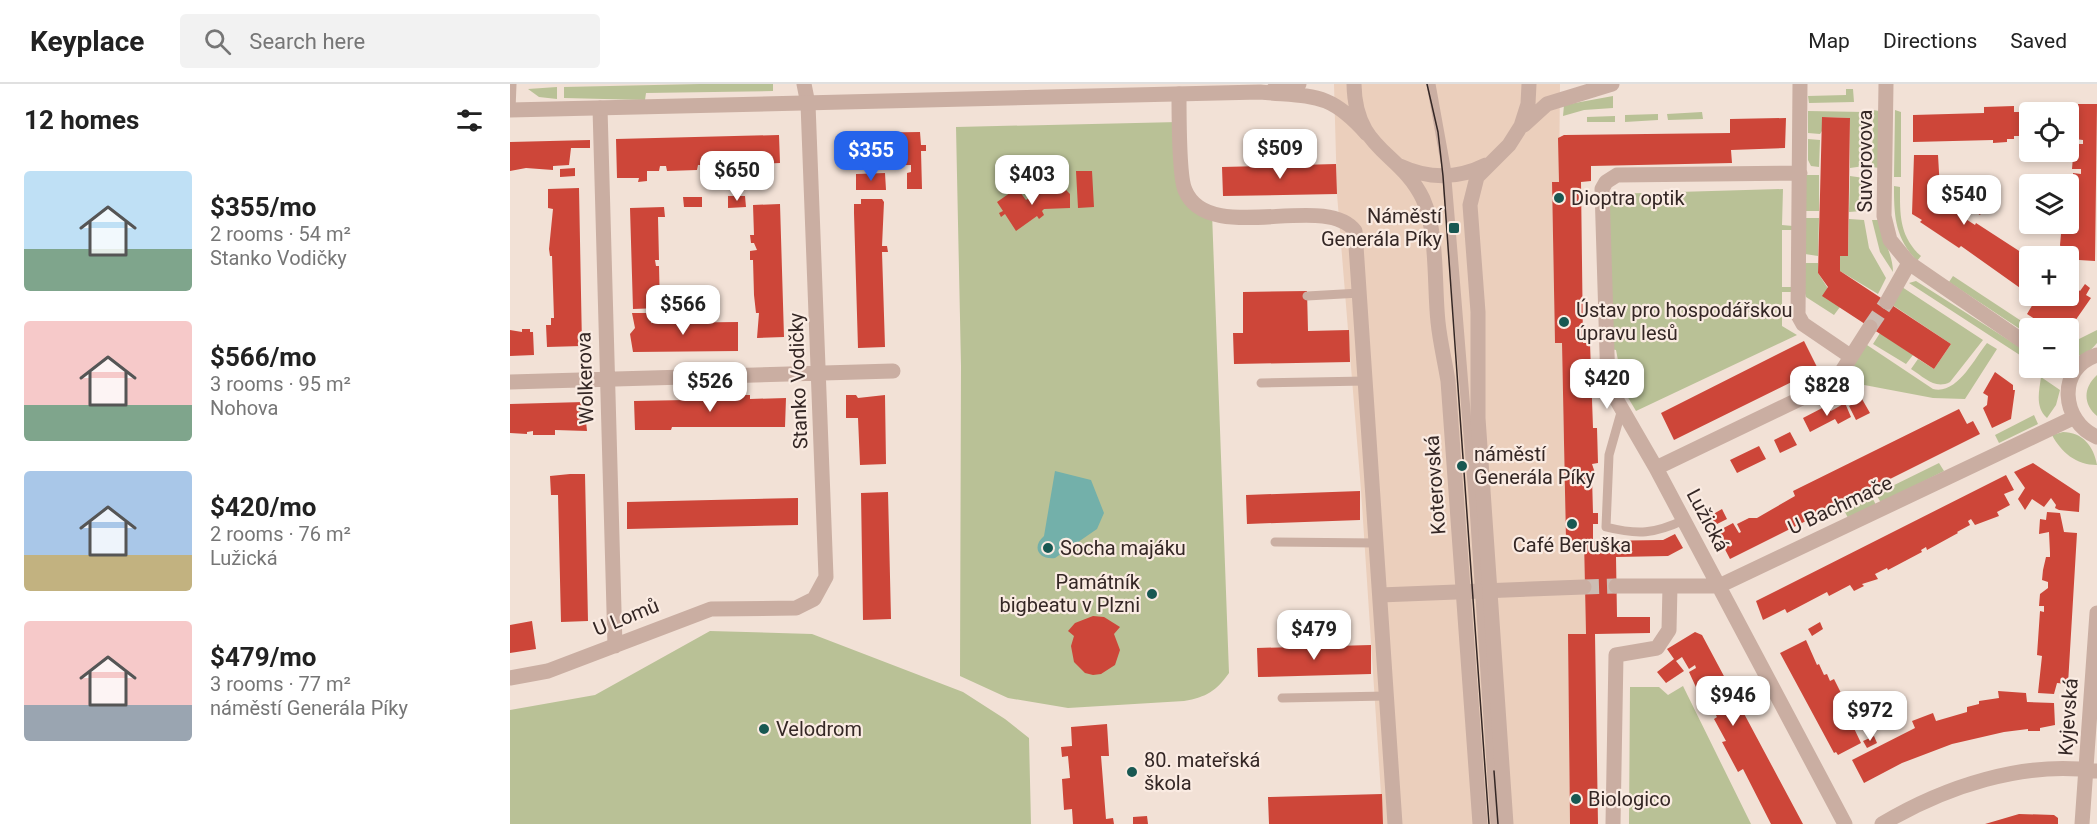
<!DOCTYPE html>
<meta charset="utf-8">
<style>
body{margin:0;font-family:Roboto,sans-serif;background:#f2f2f2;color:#222;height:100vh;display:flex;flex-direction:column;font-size:22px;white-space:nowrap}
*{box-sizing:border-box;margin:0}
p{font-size:20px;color:#767676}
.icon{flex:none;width:33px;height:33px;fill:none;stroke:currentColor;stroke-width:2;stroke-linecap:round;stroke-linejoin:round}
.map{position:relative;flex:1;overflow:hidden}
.sheet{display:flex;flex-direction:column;background:#fff;width:510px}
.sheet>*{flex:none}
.fabs{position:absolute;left:1509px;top:18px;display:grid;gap:12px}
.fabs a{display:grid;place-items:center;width:60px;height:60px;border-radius:6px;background:#fff;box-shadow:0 3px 9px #0003;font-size:30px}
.price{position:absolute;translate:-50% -51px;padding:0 14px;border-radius:12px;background:#fff;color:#222;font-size:20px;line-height:39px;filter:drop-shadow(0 2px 3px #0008)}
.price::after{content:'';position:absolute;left:50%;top:36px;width:18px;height:14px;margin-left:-9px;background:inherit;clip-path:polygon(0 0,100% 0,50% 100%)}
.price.selected{background:#2563eb;color:#fff}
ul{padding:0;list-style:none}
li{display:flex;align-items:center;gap:18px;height:150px;padding:0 24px}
li span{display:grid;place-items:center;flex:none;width:168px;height:120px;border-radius:6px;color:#555}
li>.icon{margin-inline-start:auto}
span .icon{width:72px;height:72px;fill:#fffc;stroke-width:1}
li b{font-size:26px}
h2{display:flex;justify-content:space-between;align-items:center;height:72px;padding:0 24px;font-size:26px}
header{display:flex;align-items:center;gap:36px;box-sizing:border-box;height:84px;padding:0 30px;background:#fff;border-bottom:2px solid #e0e0e0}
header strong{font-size:28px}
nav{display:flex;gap:33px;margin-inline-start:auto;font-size:21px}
.search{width:420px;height:54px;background:#f2f2f2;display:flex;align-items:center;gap:15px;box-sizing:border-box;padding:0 21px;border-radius:6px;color:#767676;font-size:22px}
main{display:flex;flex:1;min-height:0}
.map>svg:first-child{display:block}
.green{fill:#b9c196}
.plaza{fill:#ebcfbc}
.water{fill:#73b0aa}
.building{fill:#cd4639}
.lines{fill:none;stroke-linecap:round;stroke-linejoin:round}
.minor-tunnel{stroke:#ccbcb3;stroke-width:15;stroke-dasharray:15 8;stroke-linecap:butt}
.service{stroke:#caaea2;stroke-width:9}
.minor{stroke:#caaea2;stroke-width:15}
.tertiary{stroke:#caaea2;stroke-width:15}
.tram{stroke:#342725;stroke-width:1.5}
.poi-dot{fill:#185852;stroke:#faebe2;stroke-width:2}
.labels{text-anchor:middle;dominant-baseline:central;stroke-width:4.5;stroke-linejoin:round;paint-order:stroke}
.street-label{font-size:20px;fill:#342725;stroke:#faebe2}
.poi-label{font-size:20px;fill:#342725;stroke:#faebe2;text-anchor:start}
</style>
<header>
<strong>Keyplace</strong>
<div class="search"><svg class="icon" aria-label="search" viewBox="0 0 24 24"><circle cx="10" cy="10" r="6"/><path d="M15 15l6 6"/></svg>Search here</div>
<nav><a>Map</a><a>Directions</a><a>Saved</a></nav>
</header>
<main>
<section class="sheet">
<h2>12 homes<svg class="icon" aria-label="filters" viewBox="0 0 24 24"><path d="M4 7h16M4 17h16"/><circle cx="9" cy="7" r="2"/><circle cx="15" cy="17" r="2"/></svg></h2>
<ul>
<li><span style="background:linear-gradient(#bfe0f5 65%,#7fa58c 0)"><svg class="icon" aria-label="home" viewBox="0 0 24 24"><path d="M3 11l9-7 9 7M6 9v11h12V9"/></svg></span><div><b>$355/mo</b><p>2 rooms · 54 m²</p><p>Stanko Vodičky</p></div></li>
<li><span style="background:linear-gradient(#f6c9c9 70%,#7fa58c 0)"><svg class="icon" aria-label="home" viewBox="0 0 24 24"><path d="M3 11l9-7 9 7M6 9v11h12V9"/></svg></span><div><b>$566/mo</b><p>3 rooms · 95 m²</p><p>Nohova</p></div></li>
<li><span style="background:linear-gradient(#a9c7e8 70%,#c2b280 0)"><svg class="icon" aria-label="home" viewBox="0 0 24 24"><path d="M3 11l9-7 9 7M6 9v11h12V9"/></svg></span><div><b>$420/mo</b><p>2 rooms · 76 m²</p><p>Lužická</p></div></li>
<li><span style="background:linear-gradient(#f6c9c9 70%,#9aa5b1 0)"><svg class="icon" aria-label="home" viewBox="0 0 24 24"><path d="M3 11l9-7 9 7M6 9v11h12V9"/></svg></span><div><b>$479/mo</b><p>3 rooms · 77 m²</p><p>náměstí Generála Píky</p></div></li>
</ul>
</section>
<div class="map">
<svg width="1587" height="740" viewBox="0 0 1587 740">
<rect width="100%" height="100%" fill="#f2e1d6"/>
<path class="green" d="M190,0H263V7L136,9L135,16L54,14V3Z
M47,3V15L29,13L18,5Z
M1336,5H1343L1344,18L1299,19L1298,12L1336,11Z
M1103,12V24L1074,26L1053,32L1054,21Z
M1363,26L1369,27V84L1362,83Z
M1385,26L1391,28V93H1384Z
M1298,27L1354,28V82L1340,84V34L1312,33V47L1310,50L1298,49Z
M1192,28L1193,35L1158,36L1157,30Z
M1148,30V36L1115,38V31Z
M1105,32V38H1077V33Z
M669,38L675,106L702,129L719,589C706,607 697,613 674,617L558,624L498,614L450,592L451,282L446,43Z
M1298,55L1310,56L1309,83L1301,82L1298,76Z
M1295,91H1309V127H1295Z
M1340,92L1354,94L1352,127L1339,128Z
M1384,102L1390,103C1390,130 1389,152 1411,172L1407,177C1385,153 1384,133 1384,102Z
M1273,105L1272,141L1283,142V146H1272V203H1283V208H1272V242L1287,251L1126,327L1107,295L1111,292L1106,266L1100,265L1099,110Z
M1296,134H1309L1308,172L1295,170Z
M1339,135L1354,136L1359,164L1376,194L1368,210L1330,187V172H1338Z
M1362,136H1368C1372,153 1383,171 1383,188L1370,168Z
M1295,179H1308V189L1330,223L1324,231L1296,213L1294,206Z
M1443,192L1522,244L1519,251L1439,198Z
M1406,197L1519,269V277L1399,199Z
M1392,203L1473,256L1440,298C1425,306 1414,293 1401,285L1408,275L1424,285L1441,260L1381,220Z
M1587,246V259C1579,269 1571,273 1559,273V260Z
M1370,249L1403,271L1396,280L1363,260Z
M1354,259L1423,305C1447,311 1464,275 1477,259L1487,265L1455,315L1423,314L1349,300L1344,303L1336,287Z
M1587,291V332C1573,320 1573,304 1587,291Z
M1531,293L1550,306L1546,321L1537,334C1525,323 1529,308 1531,293Z
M1524,331L1528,340L1489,359L1485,351Z
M1553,348C1572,348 1584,362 1587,381C1566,381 1551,368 1542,351Z
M1429,379L1434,387L1371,419L1366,410Z
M1362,413L1366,421L1338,434L1334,426Z
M200,547L302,550L453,608L495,635L519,654L521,740H0V626L85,611Z
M1173,602L1241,740H1119L1120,603H1149L1158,611Z"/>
<path class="plaza" d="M824,0H1050L1049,98H1042L1045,259H1052L1056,457H1074L1076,550L1058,551L1060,740H873L851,406L827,110Z"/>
<path class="water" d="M545,387L581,396L594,429L587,445L545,474C529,476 521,463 534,452Z"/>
<path class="building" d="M1568,20H1587L1585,177L1569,176V169L1552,168L1550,161L1551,150H1558L1559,137L1561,138L1562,131H1558V95H1563V89L1571,90V85H1562L1564,60H1573V56L1565,55Z
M1504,22V28H1520V68H1540V73L1513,74V52H1504V55H1497V58L1483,59V56L1403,58V31L1474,29V23Z
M1312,33L1340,34L1338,172H1330V187L1441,260L1424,285L1312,212L1318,203L1308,189Z
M1276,34L1275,64L1221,66L1222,79L1081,82V97L1071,98L1073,259H1080L1083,344H1087L1088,379L1082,380L1086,392H1082L1083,429H1088V440H1083V457L1153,456L1165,450L1173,464L1158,472L1106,473L1107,533H1140V549L1085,550L1088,740H1060L1058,550H1076L1074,457H1056L1052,259H1045L1042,98H1049L1048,54L1054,51L1220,49V35Z
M410,48L411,61H416V67H411L412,105H397V89L401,88V81L343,82L342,49Z
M269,51L270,79L214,81V85L201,86L200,81H188L187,86L157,87L156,82H150L149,87H137V97L128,98L129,94H107L106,55Z
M80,56V64H61L59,81L43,82V86L16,84L0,87V58Z
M1404,71H1428L1431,123L1435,125L1437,123L1465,141L1466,139L1520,174V211L1451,162L1449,164L1410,138L1412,136L1402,130Z
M826,80L827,110L713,112L712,83Z
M65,84V92L50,93V85Z
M566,87H582L584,123L568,124Z
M375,89L376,106H346V90Z
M1473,97L1486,106L1470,131L1456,122Z
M69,104L72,262L37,263L36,241H41V234H44L42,172H40L39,165L43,125L38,124V105Z
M507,104L516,116L528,107L556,106L560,110V124L534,125L532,127L534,131L529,135L527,132L506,147L495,130L491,133L489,129L493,127L487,118Z
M218,112H235L236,123L218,124Z
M173,113H192V123H174Z
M351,115H372L374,118L372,162H377L378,168H372L375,263L348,264L344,129V120H351Z
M270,120L274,253L247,254L249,229H246L244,211L243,176H240V167L247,166L244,159H241L240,151H244L243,121Z
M154,123L155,133H148L149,176H145L146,182H149L150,224L123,225L120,124Z
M1558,198L1570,207L1575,200L1580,204L1576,211L1581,214L1558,247V244H1539L1517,230L1526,215L1521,212H1558Z
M797,207L798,247L839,246L840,278L724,280L723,249H733V208Z
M122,229H141V239L228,238V267L123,268L120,250L125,244Z
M12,245H20V248H23L24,271L0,272V246L12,248Z
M1294,257L1308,285L1164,356L1151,329Z
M1485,288L1503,301V306H1505L1501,335L1482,344L1473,324L1477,321L1478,312L1473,309Z
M230,311H240V315L276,314L275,343H162L161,346H125L124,317L231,315Z
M336,311H346L348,314L375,311L376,380L350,381L348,334H336Z
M1352,315L1360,329L1346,336L1339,322Z
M74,318L77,347L45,346V351H23V347L17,348V350L0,349V320Z
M1335,319L1341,333L1328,340L1325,335L1300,348L1293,334L1318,321L1321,327Z
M1449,325L1457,340L1463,337L1470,350L1220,475L1206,448L1223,439L1229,449L1231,448L1227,440L1239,434H1247L1285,412L1283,407Z
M1280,348L1287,361L1270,369L1264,356Z
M1249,362L1256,375L1227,389L1220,376Z
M1523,379L1570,410L1569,428L1549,426L1545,424L1546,421L1541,414L1534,423L1522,415L1515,426L1508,415L1515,404L1504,388Z
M60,390H75L78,537L51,538L48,411H41L40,392Z
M1496,391L1504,406L1494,410L1500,421L1487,428L1489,432L1465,441L1461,435L1458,437L1460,441L1447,448L1448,449L1417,466L1416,463L1411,466L1412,468L1378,486L1377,484L1365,490L1368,495L1352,500L1354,502L1344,507L1340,501L1319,512L1317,508L1277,529L1275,525L1253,536L1246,517Z
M850,407V436L737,440L736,411Z
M378,408L381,535L353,536L351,409Z
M288,414V441L117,445V418Z
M1212,425L1217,435L1203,442L1198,433Z
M1537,428L1550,429L1554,448L1567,449L1558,600L1547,599L1544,610L1528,609L1532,572L1527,571L1530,527L1534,528V522H1529L1530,510L1538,504V498L1532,496L1533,486L1536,473H1540V469L1539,448L1529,450L1530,435L1536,436Z
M583,532L594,533L610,543L604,550L610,566L605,581L591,590L583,591L575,589L564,578L561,562L564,552L558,547L565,539Z
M22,537L26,565L0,569V541Z
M1310,538L1313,545L1302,552L1298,545Z
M1185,548L1192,551L1293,740H1261L1233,685L1228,688L1212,658L1216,657L1204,635L1207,633L1197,616L1193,611L1190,612L1179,588L1186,584L1185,581L1179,585L1172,573L1166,577L1174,587L1156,599L1147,588L1164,575L1157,565Z
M1296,556L1307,581L1309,580L1314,591L1317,590L1320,597L1324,595L1333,613L1330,615L1345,636L1341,638L1351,659L1328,671L1326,668L1324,669L1270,569Z
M861,561V590L748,593L747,564Z
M1488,607L1516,609L1517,618L1544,619L1545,641L1530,644V647H1518V645L1494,648L1442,660L1392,679L1354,699L1342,676L1405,644L1402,637L1423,629L1426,637L1457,628V623L1469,620V617L1489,614Z
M597,640L599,672H591L596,735L603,734L604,740H563L562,725L554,726L552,695L560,694L558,672L552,673L551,663L562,662L561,643Z
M1364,652L1367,659L1357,664L1353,657Z
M872,710L873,740H759L758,713Z
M1509,730L1544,731L1548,734V740H1475Z
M637,732L638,740H623V733Z"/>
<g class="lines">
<path class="minor-tunnel" d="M1360,243L1377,218
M1074,503L1106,502"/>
<path class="service" d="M921,0L936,83L964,424L985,740
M1,26L2,0
M797,212L850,209
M751,299L856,297
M1112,325L1099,371L1096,443C1128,451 1144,450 1174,436
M765,458L866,459
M772,614L877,612"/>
<path class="minor" d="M1290,0L1288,231L1293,240L1340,272
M1376,0L1374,132L1380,156L1399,179L1520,262
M669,10C669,28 669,93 675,106C698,163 815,107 845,147L885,740
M90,24L105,562
M1290,89L1107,91L1096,98L1092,105L1098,301L1146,384L1335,740
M1377,218L1399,179
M1587,271C1546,284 1551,338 1587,353
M0,298L383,287
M1146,384L1325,298L1360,243
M1106,502H1209L1563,334
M870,511L1074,503
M0,594L38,587L201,525L286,524L304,515L316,493L298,20L294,0
M1103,740L1106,571L1147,564L1159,546L1160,502
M1372,740C1434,703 1514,676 1587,687
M1572,740L1587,529"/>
<path class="tertiary" d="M844,0C845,67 890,67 913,115C928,149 924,201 928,238C930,258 935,278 938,297L970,740
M764,5L789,0
M0,26L750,8C803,13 819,7 857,50
M1014,41L1037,20L1102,0
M890,82C918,95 948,95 976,81
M996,740L968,334V228L960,121L967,93L999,61L1011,42L1018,20L1019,0"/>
<path class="tram" d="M917,0L928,48L933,92L979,740
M984,687L988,740"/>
</g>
<g class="poi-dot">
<circle cx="1049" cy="114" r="6"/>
<rect x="938" y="138" width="12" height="12" rx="3"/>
<circle cx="1054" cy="238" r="6"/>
<circle cx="952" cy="382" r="6"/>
<circle cx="1062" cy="440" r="6"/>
<circle cx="538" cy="464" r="6"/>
<circle cx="642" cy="510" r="6"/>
<circle cx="254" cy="645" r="6"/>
<circle cx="622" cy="688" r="6"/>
<circle cx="1066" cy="715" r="6"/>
</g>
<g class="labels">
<g class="street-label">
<text transform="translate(1355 77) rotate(-90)">Suvorovova</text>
<text transform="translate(75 294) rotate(-92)">Wolkerova</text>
<text transform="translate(288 297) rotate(-92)">Stanko Vodičky</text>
<text transform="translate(925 401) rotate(-94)">Koterovská</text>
<text transform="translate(1330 421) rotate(-25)">U Bachmače</text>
<text transform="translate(1198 436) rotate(62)">Lužická</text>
<text transform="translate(116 533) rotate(-22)">U Lomů</text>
<text transform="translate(1558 633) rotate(-86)">Kyjevská</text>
</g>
<g class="poi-label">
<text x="1061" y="114">Dioptra optik</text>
<text x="932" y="132" text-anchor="end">Náměstí<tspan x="932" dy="23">Generála Píky</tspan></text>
<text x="1066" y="226">Ústav pro hospodářskou<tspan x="1066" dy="23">úpravu lesů</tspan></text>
<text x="964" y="370">náměstí<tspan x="964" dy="23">Generála Píky</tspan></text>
<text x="1062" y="461" text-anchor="middle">Café Beruška</text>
<text x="550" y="464">Socha majáku</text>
<text x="630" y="498" text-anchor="end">Památník<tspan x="630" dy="23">bigbeatu v Plzni</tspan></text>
<text x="266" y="645">Velodrom</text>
<text x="634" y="676">80. mateřská<tspan x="634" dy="23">škola</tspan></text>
<text x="1078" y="715">Biologico</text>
</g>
</g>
</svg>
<div class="fabs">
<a><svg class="icon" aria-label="locate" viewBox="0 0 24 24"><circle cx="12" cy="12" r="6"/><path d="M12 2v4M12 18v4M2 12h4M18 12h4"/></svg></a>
<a><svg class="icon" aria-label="layers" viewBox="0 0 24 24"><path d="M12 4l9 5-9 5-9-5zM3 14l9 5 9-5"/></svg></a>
<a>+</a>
<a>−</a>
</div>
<b class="price" style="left:770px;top:96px">$509</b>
<b class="price selected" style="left:361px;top:98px">$355</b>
<b class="price" style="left:227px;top:118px">$650</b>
<b class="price" style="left:522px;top:122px">$403</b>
<b class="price" style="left:1454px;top:142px">$540</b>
<b class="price" style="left:173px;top:252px">$566</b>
<b class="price" style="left:1097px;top:326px">$420</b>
<b class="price" style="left:200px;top:329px">$526</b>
<b class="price" style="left:1317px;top:333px">$828</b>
<b class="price" style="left:804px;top:577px">$479</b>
<b class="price" style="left:1223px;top:643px">$946</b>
<b class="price" style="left:1360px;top:658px">$972</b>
</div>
</main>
